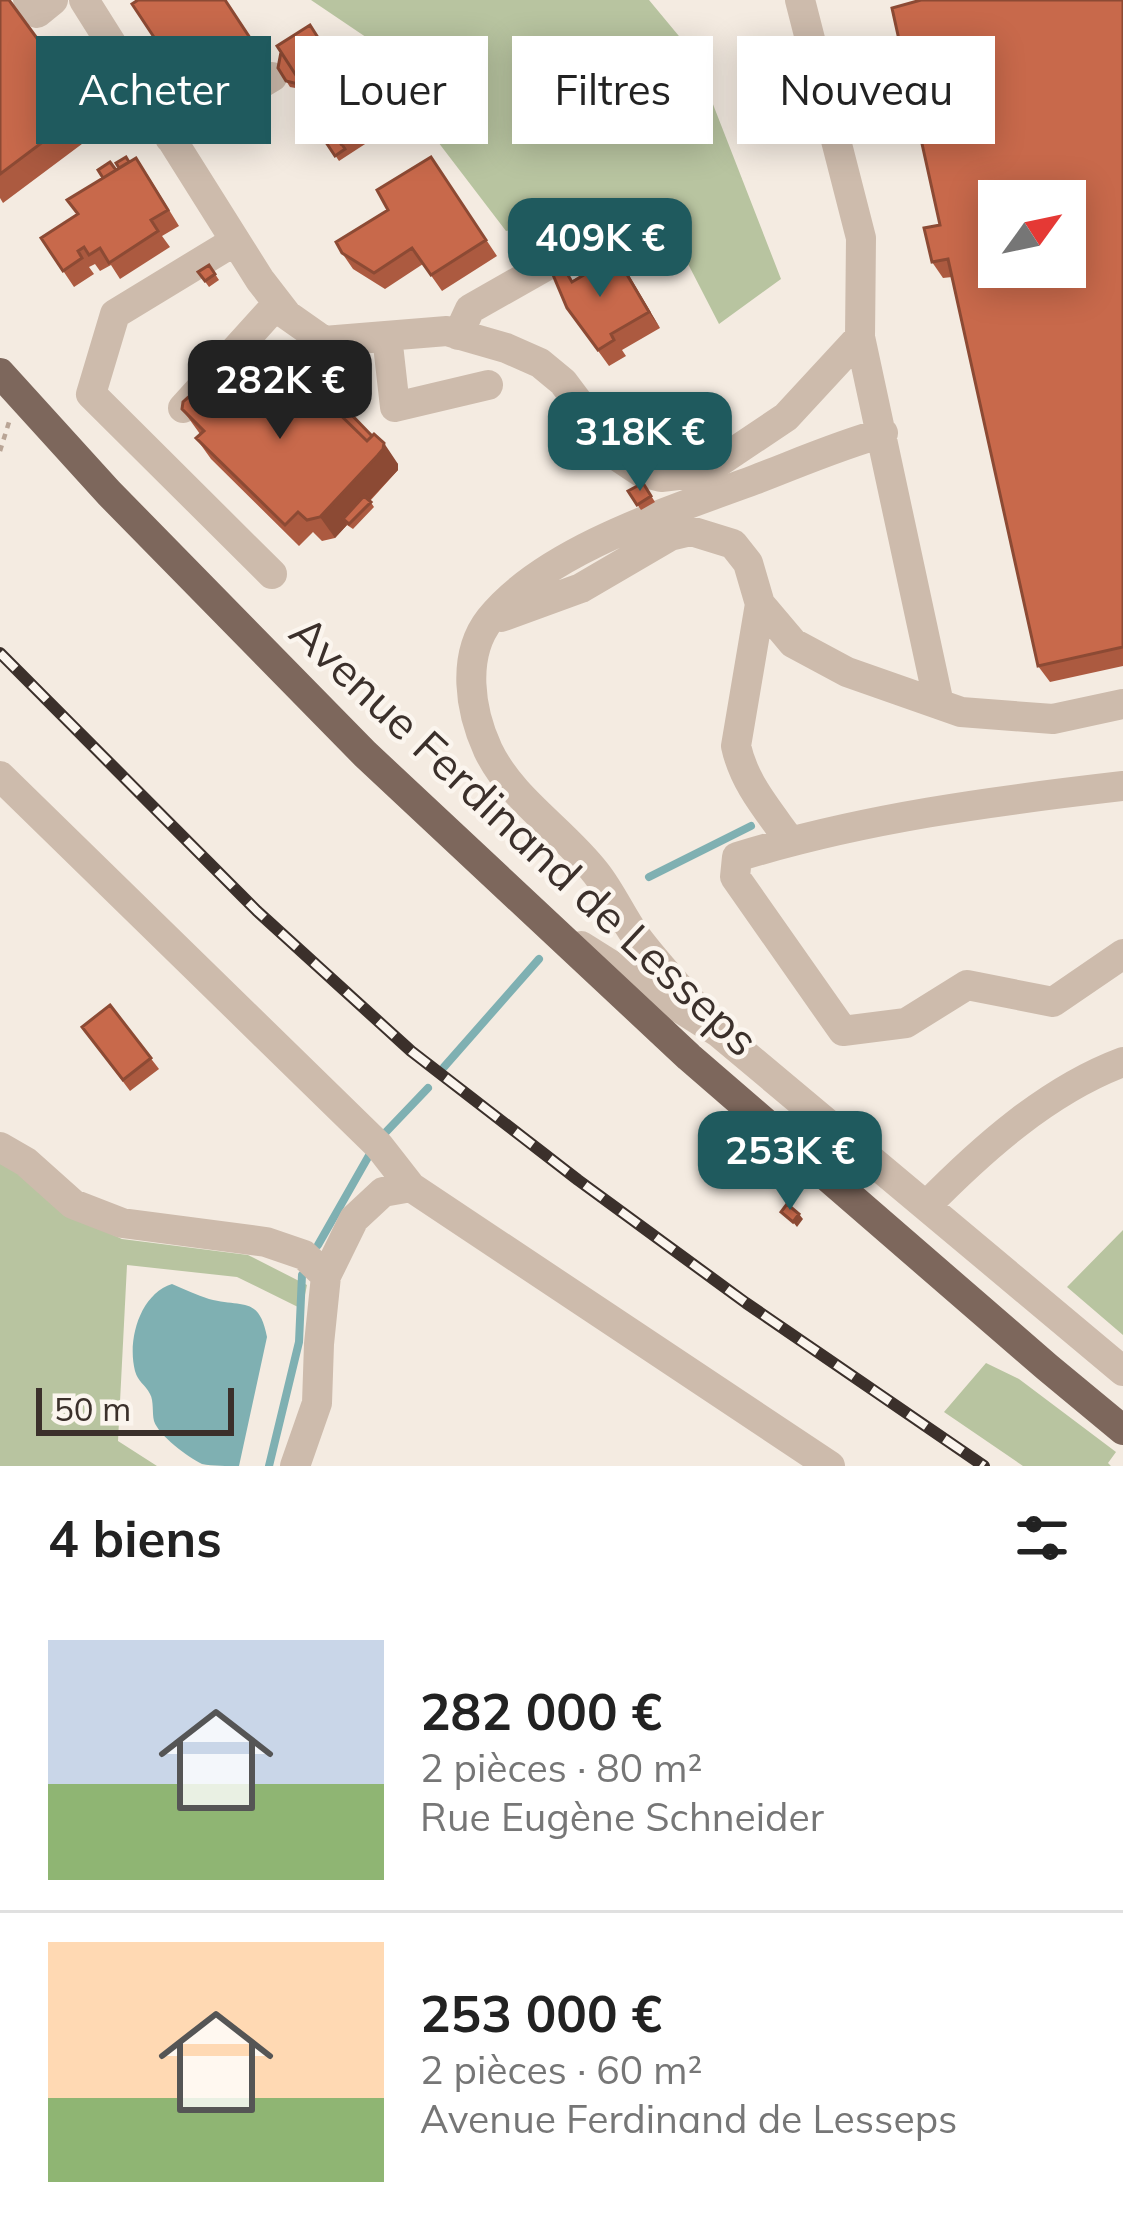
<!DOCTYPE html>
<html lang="fr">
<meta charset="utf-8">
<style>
body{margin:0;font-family:Mulish,sans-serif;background:#f6f6f6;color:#222;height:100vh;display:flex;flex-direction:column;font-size:45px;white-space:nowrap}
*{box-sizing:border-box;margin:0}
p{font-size:39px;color:#767676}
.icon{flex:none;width:66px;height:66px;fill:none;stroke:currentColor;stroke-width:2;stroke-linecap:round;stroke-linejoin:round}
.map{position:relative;height:1466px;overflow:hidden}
.panel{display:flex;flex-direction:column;background:#fff;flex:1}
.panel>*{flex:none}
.guide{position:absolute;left:36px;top:36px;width:1053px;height:108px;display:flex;gap:24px}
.needle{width:78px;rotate:57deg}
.buttons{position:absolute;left:978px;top:180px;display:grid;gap:24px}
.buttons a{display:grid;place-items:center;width:108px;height:108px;border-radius:0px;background:#fff;box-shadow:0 6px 30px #0003;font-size:60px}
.scale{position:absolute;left:36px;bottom:30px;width:198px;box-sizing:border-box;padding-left:12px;border:6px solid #3b302b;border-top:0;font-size:33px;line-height:42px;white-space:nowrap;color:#3b302b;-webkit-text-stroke:9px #fbf5ee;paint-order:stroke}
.price{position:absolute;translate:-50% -102px;padding:0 27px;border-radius:24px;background:#1f5a5e;color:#fff;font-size:39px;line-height:78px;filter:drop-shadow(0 3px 6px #0008)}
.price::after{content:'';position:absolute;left:50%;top:72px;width:36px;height:27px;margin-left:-18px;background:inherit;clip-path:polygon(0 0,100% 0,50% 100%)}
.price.selected{background:#222;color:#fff}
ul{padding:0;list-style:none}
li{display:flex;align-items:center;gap:36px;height:300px;padding:0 48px}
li+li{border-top:3px solid #e0e0e0}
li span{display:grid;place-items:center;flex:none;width:336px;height:240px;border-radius:0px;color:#555}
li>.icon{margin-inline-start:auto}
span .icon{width:144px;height:144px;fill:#fffc;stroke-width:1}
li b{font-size:51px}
h2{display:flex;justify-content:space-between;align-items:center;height:144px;padding:0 48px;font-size:51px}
.chip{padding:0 42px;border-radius:0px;background:#fff;box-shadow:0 6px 30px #0003;font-size:42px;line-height:108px}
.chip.selected{background:#1f5a5e;color:#fff}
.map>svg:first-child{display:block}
.green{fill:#b8c4a0}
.water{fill:#7fb0b2}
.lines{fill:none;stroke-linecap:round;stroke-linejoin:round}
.stream{stroke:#7fb0b2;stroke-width:8}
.path{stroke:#b9a596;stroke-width:4.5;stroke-dasharray:6 6;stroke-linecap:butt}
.minor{stroke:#cdbbac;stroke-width:30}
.major{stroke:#7d675c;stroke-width:30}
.rail-casing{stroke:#3b302b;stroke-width:12}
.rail{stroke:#fbf5ee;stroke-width:8;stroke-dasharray:22;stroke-linecap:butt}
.wall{fill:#ac5a40}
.shaded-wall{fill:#8c4a34}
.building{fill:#c8694b;stroke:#8c4a34;stroke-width:3;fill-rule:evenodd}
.labels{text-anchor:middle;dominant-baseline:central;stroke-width:9;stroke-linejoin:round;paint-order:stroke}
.street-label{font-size:45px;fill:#3b302b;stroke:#fbf5ee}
</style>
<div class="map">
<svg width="1123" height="1466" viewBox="0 0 1123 1466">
<rect width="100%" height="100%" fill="#f4ebe1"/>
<path class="green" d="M311,0H649L693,53L781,279L719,324L686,260L568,221L506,231L435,138L388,52Z
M0,1161L15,1170L63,1212L122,1239L248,1255L307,1285L302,1309L237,1277L127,1265L118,1441L157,1466H0Z
M1123,1230V1335L1067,1287Z
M986,1363L1019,1379L1116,1452L1108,1463L1111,1466H1023L944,1412Z"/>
<path class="water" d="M172,1284C184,1289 197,1295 209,1299C242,1308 259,1295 267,1337L239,1466C228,1466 212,1466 202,1464C188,1457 159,1436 154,1421C152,1413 154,1401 150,1394C145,1384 138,1382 135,1371C127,1340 140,1294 172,1284Z"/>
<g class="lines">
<path class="stream" d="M649,877L751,826
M444,1067L539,959
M385,1133L428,1088
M318,1245L371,1152
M269,1466L299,1342L302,1275"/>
<path class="path" d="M0,451L9,422"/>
<path class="minor" d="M28,0L37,13L53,0
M84,0L260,280L287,315L324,341L447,331L506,348L540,363L563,382L620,458L641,472L661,477L704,472L786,417L860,337
M800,0L861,238L860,337L939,704
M170,138L272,77
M235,241L115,314L91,394L272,574
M458,335L470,309L576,249
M387,336L395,407L488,385
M183,408L278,303
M760,604L793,643L847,672L961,712L1053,719L1123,704
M501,617L581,588L670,536L691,531L733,544L748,563L760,604L736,746C744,783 768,810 790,841
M0,776L379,1146L411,1187
M1123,786C993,801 863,818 737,857L735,877L843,1031L906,1023L967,985L1053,1002L1123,954
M581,946L718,1032L1123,1371
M718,1032C691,1000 660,969 635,935C621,915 611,892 596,873C563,830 512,800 488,750C470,711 461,656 490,619C545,550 673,510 754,480C796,464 839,445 883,433
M0,1147L26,1162L73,1204L122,1223L266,1242L304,1255L326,1276
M926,1206C982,1149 1048,1090 1123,1062
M295,1466L317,1403L319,1344L326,1276L354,1219L383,1192L411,1187L830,1466"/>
<path class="major" d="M0,373L109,493L365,754L689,1057L1047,1367L1123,1430"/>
<g class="rail-casing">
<path id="rail" d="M0,653L257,911L411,1051L578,1180L746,1303L984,1466"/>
</g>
<use href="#rail" class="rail"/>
</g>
<path class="wall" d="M0,0H9L102,129L3,203L0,198Z
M225,0L269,66L203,109L191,93Z
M1123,0V666L1050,682L1038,666L952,277L943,278L932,262L940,225Z
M310,25L339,68L336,70L340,69L382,133L339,161L300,103L310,96L306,90L290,87L278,68Z
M431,157L497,256L442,291L423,264L385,289L353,269L342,253L388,210Z
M129,162L147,174L179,226L162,236L170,247L120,279L111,265L100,271L95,264L89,267L94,274L74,287L41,238L77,214L116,170Z
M616,255L660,328L622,350L626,356L609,366L567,308L573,280Z
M209,265L219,280L209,287L198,272Z
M281,383L325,407L398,464V470L370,501L374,507L353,529L347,525L335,538L322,541L313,532L299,546L211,459L196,438L200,434L182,409L208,399L212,395L205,384L263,385Z
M643,483L655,502L641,510L628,491Z
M110,1005L159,1069L130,1091L82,1027Z"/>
<path class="shaded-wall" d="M616,256L627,272L660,328L649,312Z
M384,443L398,464V470L348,523L343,519L347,525L335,538L320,517Z
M799,1214L803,1219L797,1227L793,1222Z"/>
<path class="building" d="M0,0H9L88,108L0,174Z
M138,0H225L258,50L191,93L132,4Z
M921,0H1123V647L1038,666L948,259L932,262L924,228L940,225L892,8ZM999,201H1065V267H999Z
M310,25L331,58L299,80L277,46Z
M281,52L299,80L302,85L286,81L278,68Z
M333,65L337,71L318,83L315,77Z
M340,69L374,122L341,144L306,91Z
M310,96L345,149L335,156L300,103Z
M126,157L129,162L119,168L116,163Z
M431,157L486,240L431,275L412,248L374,273L342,253L336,242L388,210L377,190Z
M136,158L168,210L151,220L158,231L109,263L100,248L89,255L84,247L78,251L82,258L63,271L41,238L78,214L67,200Z
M110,162L116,170L103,178L98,170Z
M616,256L649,312L611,334L614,340L598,350L567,308L548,263L558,258L572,282Z
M209,265L215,274L205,281L198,272Z
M231,357L263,385L273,375L284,386L289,381L317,407L320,404L324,408L329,404L367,441L374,434L384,443L383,449L378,455L320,517L307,520L298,512L285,525L196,438L204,431L182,409L183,402L195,391H200L208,399L213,394L205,384L206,380Z
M285,376L298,380L325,407L330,401L340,403L372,436L367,441L329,404L324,408L320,404L317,407L289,381L284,386L281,383Z
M643,483L651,496L637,505L628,491Z
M364,496L371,502L349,524L343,519Z
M110,1005L151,1058L123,1080L82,1027Z
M787,1204L799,1214L793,1222L781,1212Z"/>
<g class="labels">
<g class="street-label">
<text transform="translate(525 835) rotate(43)">Avenue Ferdinand de Lesseps</text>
</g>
</g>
</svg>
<div class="buttons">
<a><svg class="needle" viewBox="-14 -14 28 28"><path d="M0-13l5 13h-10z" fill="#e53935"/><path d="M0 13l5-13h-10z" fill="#767676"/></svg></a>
</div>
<div class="scale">50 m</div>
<b class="price" style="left:600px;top:300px">409K €</b>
<b class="price selected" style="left:280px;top:442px">282K €</b>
<b class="price" style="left:640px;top:494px">318K €</b>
<b class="price" style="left:790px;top:1213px">253K €</b>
<div class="guide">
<a class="chip selected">Acheter</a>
<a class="chip">Louer</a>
<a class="chip">Filtres</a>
<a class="chip">Nouveau</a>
</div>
</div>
<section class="panel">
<h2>4 biens<svg class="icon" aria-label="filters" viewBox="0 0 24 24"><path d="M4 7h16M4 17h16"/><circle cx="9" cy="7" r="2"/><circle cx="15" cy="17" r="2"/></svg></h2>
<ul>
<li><span style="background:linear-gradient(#c9d6e8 60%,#8fb573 0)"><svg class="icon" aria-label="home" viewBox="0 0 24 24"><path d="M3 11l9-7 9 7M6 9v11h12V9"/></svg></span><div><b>282 000 €</b><p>2 pièces · 80 m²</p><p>Rue Eugène Schneider</p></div></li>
<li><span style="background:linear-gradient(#ffd9b3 65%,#8fb573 0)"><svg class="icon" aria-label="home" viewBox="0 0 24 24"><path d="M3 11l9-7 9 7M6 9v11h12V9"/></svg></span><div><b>253 000 €</b><p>2 pièces · 60 m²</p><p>Avenue Ferdinand de Lesseps</p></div></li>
</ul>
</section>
